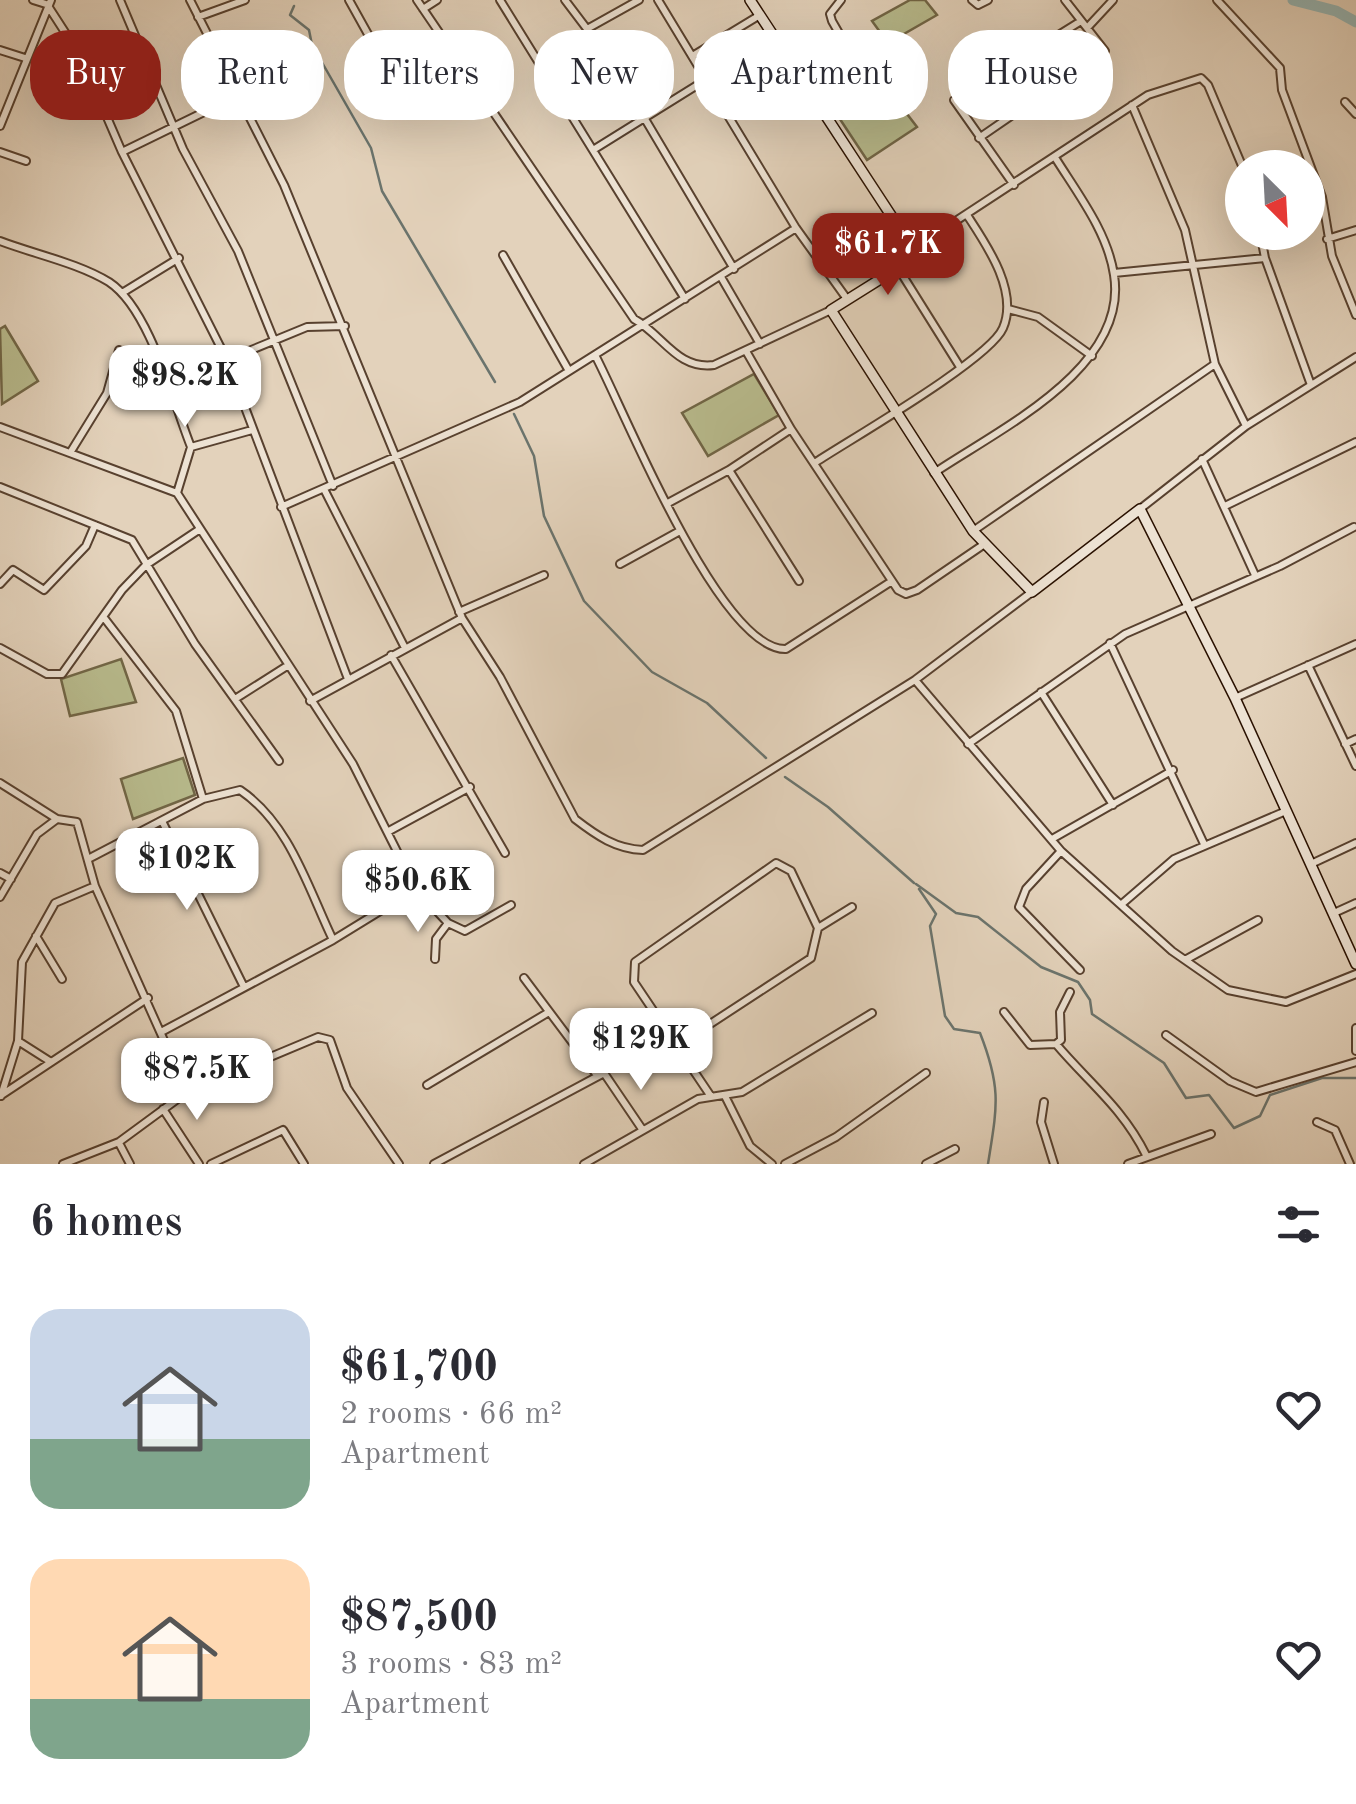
<!DOCTYPE html>
<meta charset="utf-8">
<style>
body{margin:0;font-family:"Old Standard TT",serif;background:#f7f7f7;color:#2b2b33;height:100vh;display:flex;flex-direction:column;font-size:38px;white-space:nowrap}
*{box-sizing:border-box;margin:0}
p{font-size:32px;color:#7c7c81}
.icon{flex:none;width:55px;height:55px;fill:none;stroke:currentColor;stroke-width:2;stroke-linecap:round;stroke-linejoin:round}
.map{position:relative;height:1164px;overflow:hidden}
.sheet{display:flex;flex-direction:column;background:#fff;flex:1}
.sheet>*{flex:none}
.banner{position:absolute;left:30px;top:30px;width:1298px;height:90px;display:flex;gap:20px}
.needle{width:65px;rotate:156deg}
.fabs{position:absolute;left:1225px;top:150px;display:grid;gap:20px}
.fabs a{display:grid;place-items:center;width:100px;height:100px;border-radius:50%;background:#fff;box-shadow:0 10px 40px #0002;font-size:50px}
.price{position:absolute;translate:-50% -85px;padding:0 22px;border-radius:20px;background:#fff;color:#222;font-size:32px;line-height:65px;filter:drop-shadow(0 2px 5px #0008)}
.price::after{content:'';position:absolute;left:50%;top:60px;width:30px;height:22px;margin-left:-15px;background:inherit;clip-path:polygon(0 0,100% 0,50% 100%)}
.price.selected{background:#8f2418;color:#fff}
ul{padding:0;list-style:none}
li{display:flex;align-items:center;gap:30px;height:250px;padding:0 30px}
li span{display:grid;place-items:center;flex:none;width:280px;height:200px;border-radius:30px;color:#555}
li>.icon{margin-inline-start:auto}
span .icon{width:120px;height:120px;fill:#fffc;stroke-width:1}
li b{font-size:42px}
h2{display:flex;justify-content:space-between;align-items:center;height:120px;padding:0 30px;font-size:42px}
.pill{padding:0 35px;border-radius:40px;background:#fff;box-shadow:0 10px 40px #0002;font-size:35px;line-height:90px}
.pill.selected{background:#8f2418;color:#fff}
.map>svg:first-child{display:block}
.green{fill:#b8bb8d;stroke:#716646;stroke-width:2.5}
.lines{fill:none;stroke-linecap:round;stroke-linejoin:round}
.stream{stroke:#6b746d;stroke-width:2.5}
.river{stroke:#96b6b5;stroke-width:11}
.street-casing{stroke:#58412f;stroke-width:10}
.secondary-casing{stroke:#2a1100;stroke-width:12}
.street{stroke:#ede2d3;stroke-width:6}
.secondary{stroke:#ede2d3;stroke-width:9}
</style>
<div class="map">
<svg width="1356" height="1164" viewBox="0 0 1356 1164">
<rect width="100%" height="100%" fill="#e3d2bb"/>
<filter id="stains"><feTurbulence type="fractalNoise" baseFrequency=".002" numOctaves="4"/><feColorMatrix values="0 0 0 0 .2 0 0 0 0 .09 0 0 0 0 .02 0 0 0 .5 -.17"/></filter>
<radialGradient id="worn" r=".72"><stop offset=".6" stop-color="#630" stop-opacity="0"/><stop offset="1" stop-color="#630" stop-opacity=".3"/></radialGradient>
<path class="green" d="M910,0H925L937,15L888,43L872,21Z
M871,67L917,127L867,160L826,98Z
M5,326L38,381L2,404L0,329Z
M754,374L779,415L708,456L682,413Z
M121,659L136,702L70,716L61,679Z
M183,758L195,795L133,819L121,779Z"/>
<g class="lines">
<path class="stream" d="M294,6L290,15L309,30L312,45L371,148L382,191L495,382
M514,414L534,456L544,516L584,601L652,672L707,703L766,758
M785,777L828,807L914,883
M916,884L956,913L978,917L1041,967L1078,982L1090,1000L1092,1014L1164,1063L1186,1098L1209,1095L1234,1128L1260,1116L1270,1095L1322,1078H1356
M919,889L936,914L930,926L945,1016L954,1029L980,1033C1002,1089 997,1107 988,1164"/>
<path class="river" d="M1293,0L1336,11L1356,22"/>
<g class="street-casing">
<path id="street" d="M33,0L49,5
M120,0L183,149L238,251L333,486
M190,0L284,185L462,618L500,677L575,819C597,836 616,849 643,850L915,680L1032,592
M349,0L369,36
M417,0L634,319C663,335 677,370 714,365L831,310
M500,0L685,299
M565,0L587,29L639,0
M658,0L796,228L847,299
M972,0L978,5L988,0
M1065,0L1105,51
M1217,0L1280,68L1282,90L1322,197L1332,256L1356,315
M48,6L81,57L122,152L227,360L348,679
M423,9L437,0
M198,17L245,0
M1087,28L1113,0
M0,50L25,58
M694,55L760,15
M817,102L859,68L832,21L830,14L841,0
M1345,102L1356,114
M1132,105L1185,230L1215,364L1246,426
M645,119L734,269
M0,126L51,0
M979,138L1059,83
M593,150L707,79
M0,152L26,161
M122,152L241,94
M1014,185L954,100L1081,21
M1260,232L1265,258L1311,385
M1327,239L1356,230
M0,241C34,254 78,263 109,282C150,309 173,402 191,447
M913,249L1148,95L1201,78L1208,85L1243,168
M503,255L569,371
M898,268L960,367
M1114,273L1265,258
M721,277L760,344
M122,293L179,258
M1008,309L1038,317L1092,356
M746,351L791,429L898,590L906,594L917,590L983,545
M595,355C625,412 720,651 786,649L892,581
M227,360L307,327L345,326
M0,427L177,493L353,764L416,889L448,923L465,931L511,905
M70,453L107,393L119,350
M1202,459L1255,575
M816,462C851,439 990,359 1003,328C1019,291 986,244 967,215
M729,470L799,581
M934,473C999,429 1129,368 1114,275C1108,233 1078,194 1056,159
M0,487L132,540L195,644L279,761
M325,491L405,648
M177,493L191,447L252,430
M668,503L729,470L791,429
M1225,506L1356,442
M281,507L520,402L796,228
M1140,509L1246,426L1356,357
M973,531L1215,364
M620,564L678,532
M0,584L13,570L44,590L86,546L95,525
M459,612L544,575
M105,619L176,711L203,799
M1110,643L1204,844
M0,648L47,674H62L122,590L146,565L200,529
M391,655L505,853
M1308,665L1356,766
M915,680L1061,851L1172,951L1228,990L1286,1002L1356,974
M1041,692L1113,805
M1235,698L1356,644
M235,699L287,666
M310,701L462,618
M968,744L1125,634L1280,566L1354,527
M1345,744L1356,739
M0,783L57,819L77,822L95,886L187,1092
M163,823L244,987
M389,831L470,787
M1052,839L1173,770
M1061,851L1026,889L1019,907L1080,970
M90,858L203,799L240,790C290,824 308,888 333,940
M1311,864L1356,843
M0,873L11,879
M0,897L37,834L57,819
M1123,903L1174,859L1286,811
M1334,913L1356,903
M36,936L62,979
M435,959L436,939L448,923
M1185,960L1258,920
M524,978L596,1074
M1004,1012L1030,1045L1056,1044C1088,1082 1123,1108 1146,1155
M1356,1028V1051
M163,1031L333,940L416,889
M1166,1035L1230,1081L1256,1092L1356,1062
M1056,1044L1061,1040L1060,1012L1070,992
M678,1045L811,958L818,928L852,907
M51,1062L18,1041L22,962L55,903L95,886
M427,1085L549,1012
M710,1095L634,982L635,962L776,863L791,871L818,928
M0,1096L148,998
M1,1096L18,1041
M725,1096L750,1146L772,1164
M1044,1102L1041,1122L1054,1164
M163,1109L199,1164
M1317,1122L1335,1130L1350,1164
M119,1143L130,1164
M63,1164L119,1142L187,1092L318,1037L330,1040L347,1088L399,1164
M211,1164L283,1130L304,1164
M434,1164L604,1073L642,1129
M584,1164L698,1099L742,1092L872,1013
M785,1164L836,1137L926,1073
M926,1164L955,1149
M1128,1164L1211,1134"/>
</g>
<g class="secondary-casing">
<path id="secondary" d="M750,0L913,249L898,268L831,310L973,531L1032,592L1140,509L1235,698L1356,964"/>
</g>
<use href="#street" class="street"/>
<use href="#secondary" class="secondary"/>
</g>
<rect width="100%" height="100%" filter="url(#stains)"/>
<rect width="100%" height="100%" fill="url(#worn)"/>
</svg>
<div class="fabs">
<a><svg class="needle" viewBox="-14 -14 28 28"><path d="M0-13l5 13h-10z" fill="#e53935"/><path d="M0 13l5-13h-10z" fill="#7c7c81"/></svg></a>
</div>
<b class="price selected" style="left:888px;top:298px">$61.7K</b>
<b class="price" style="left:185px;top:430px">$98.2K</b>
<b class="price" style="left:187px;top:913px">$102K</b>
<b class="price" style="left:418px;top:935px">$50.6K</b>
<b class="price" style="left:641px;top:1093px">$129K</b>
<b class="price" style="left:197px;top:1123px">$87.5K</b>
<div class="banner">
<a class="pill selected">Buy</a>
<a class="pill">Rent</a>
<a class="pill">Filters</a>
<a class="pill">New</a>
<a class="pill">Apartment</a>
<a class="pill">House</a>
</div>
</div>
<section class="sheet">
<h2>6 homes<svg class="icon" aria-label="filters" viewBox="0 0 24 24"><path d="M4 7h16M4 17h16"/><circle cx="9" cy="7" r="2"/><circle cx="15" cy="17" r="2"/></svg></h2>
<ul>
<li><span style="background:linear-gradient(#c9d6e8 65%,#7fa58c 0)"><svg class="icon" aria-label="home" viewBox="0 0 24 24"><path d="M3 11l9-7 9 7M6 9v11h12V9"/></svg></span><div><b>$61,700</b><p>2 rooms · 66 m²</p><p>Apartment</p></div><svg class="icon" aria-label="heart" viewBox="0 0 24 24"><path d="M12 20l-8-8c-3-5 5-10 8-4 3-6 11-1 8 4z"/></svg></li>
<li><span style="background:linear-gradient(#ffd9b3 70%,#7fa58c 0)"><svg class="icon" aria-label="home" viewBox="0 0 24 24"><path d="M3 11l9-7 9 7M6 9v11h12V9"/></svg></span><div><b>$87,500</b><p>3 rooms · 83 m²</p><p>Apartment</p></div><svg class="icon" aria-label="heart" viewBox="0 0 24 24"><path d="M12 20l-8-8c-3-5 5-10 8-4 3-6 11-1 8 4z"/></svg></li>
</ul>
</section>
